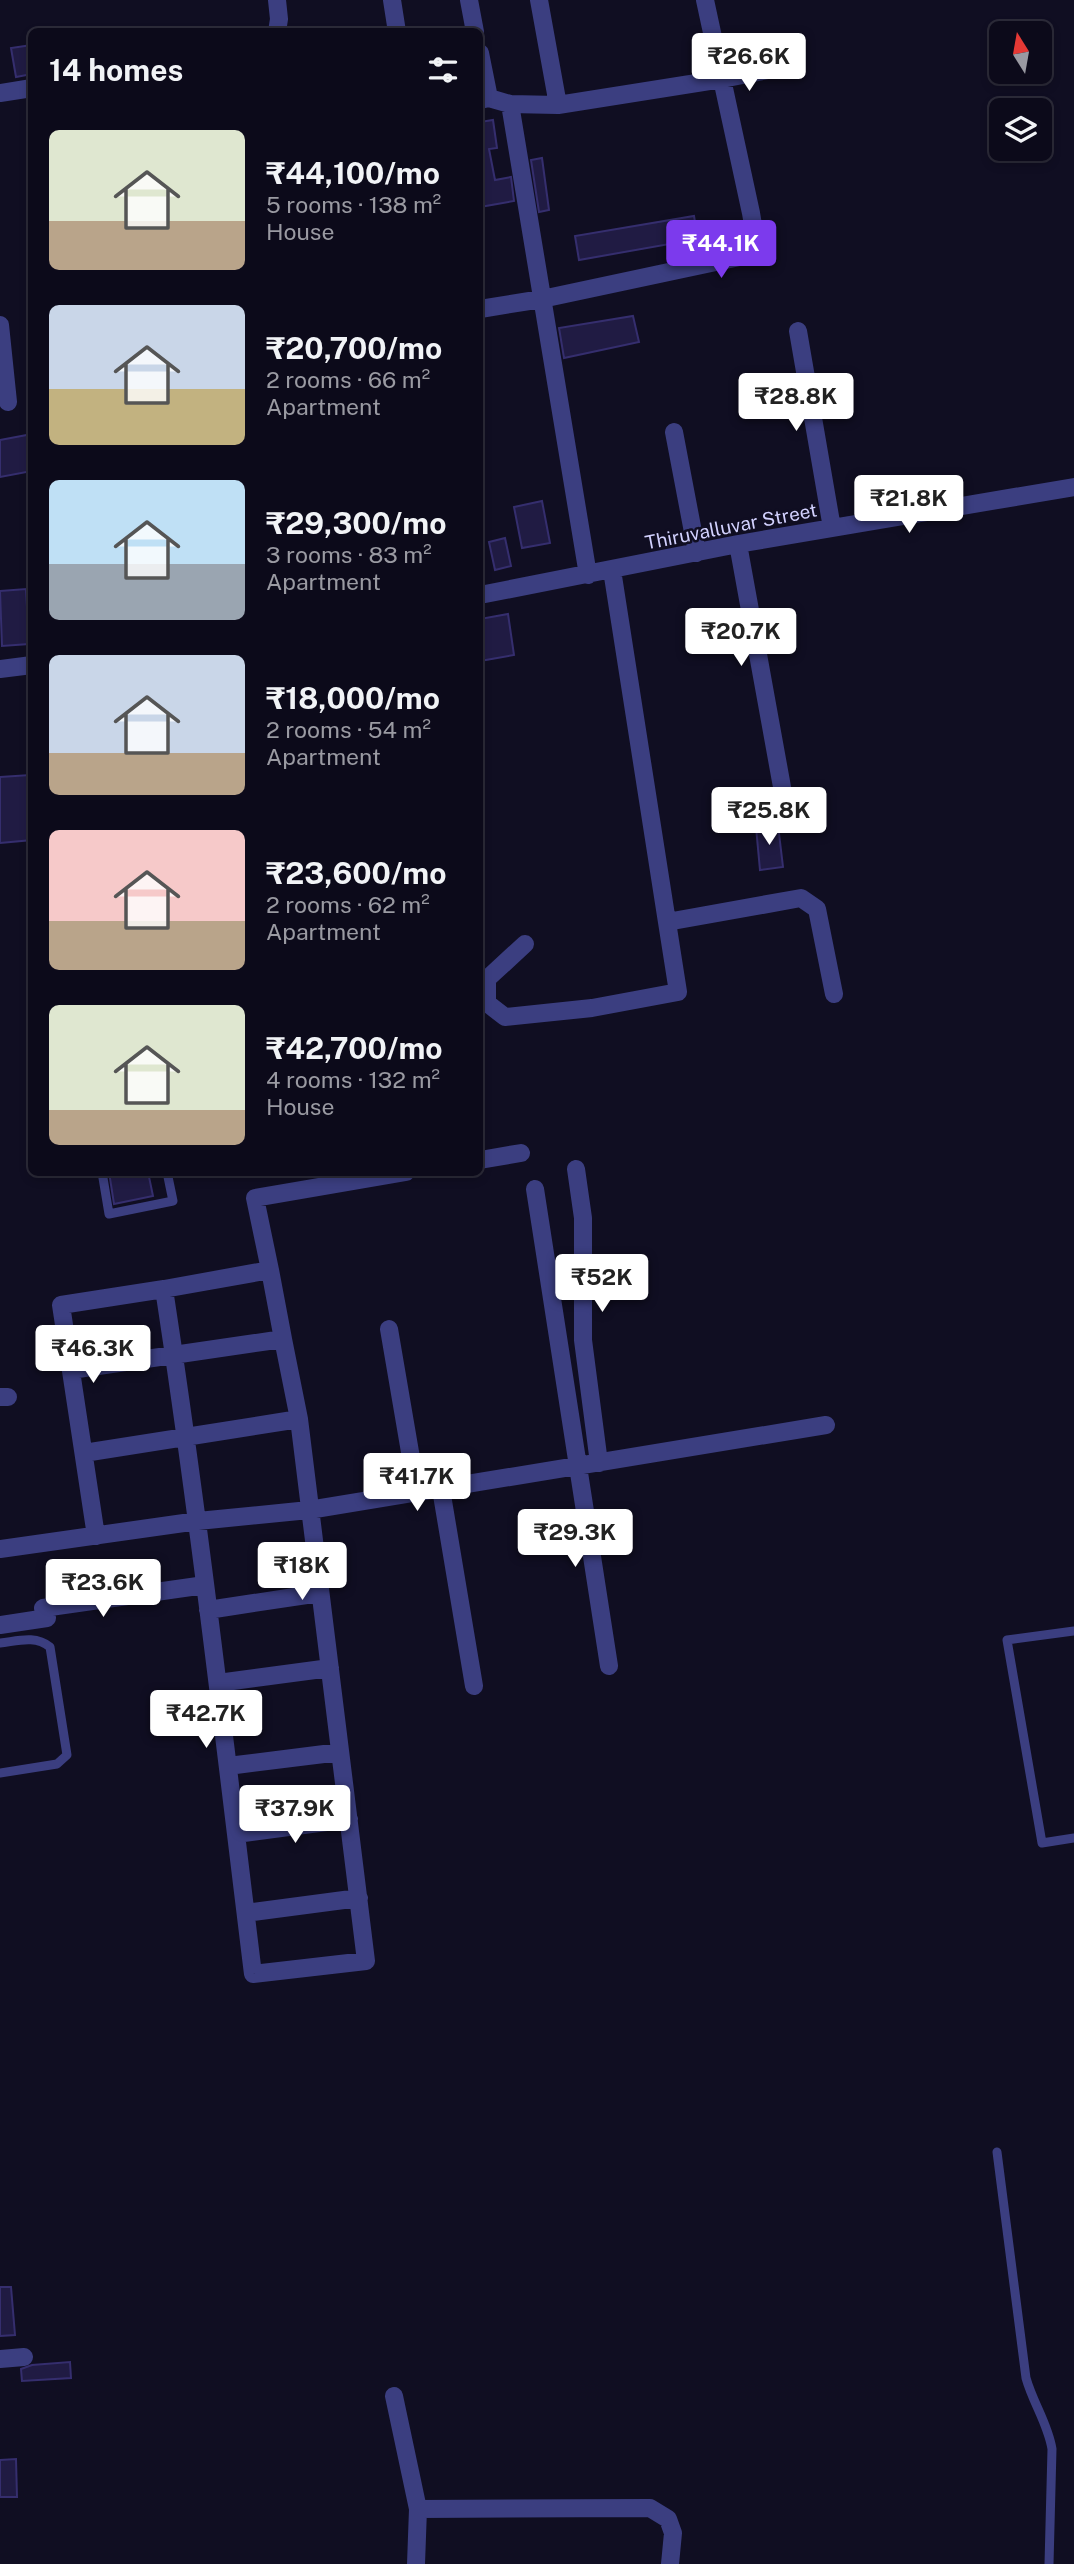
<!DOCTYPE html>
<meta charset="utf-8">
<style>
body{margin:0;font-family:"Public Sans",sans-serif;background:#151323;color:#f1f3f6;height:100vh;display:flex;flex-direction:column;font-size:26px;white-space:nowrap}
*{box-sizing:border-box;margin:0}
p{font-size:23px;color:#9a9aa2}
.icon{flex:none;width:38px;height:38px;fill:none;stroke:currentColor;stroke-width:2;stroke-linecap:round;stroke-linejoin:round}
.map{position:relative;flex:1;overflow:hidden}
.side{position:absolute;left:28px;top:28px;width:455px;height:1148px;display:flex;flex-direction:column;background:#0c0a1a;border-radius:10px;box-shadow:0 4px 10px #0003,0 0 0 2px #2c2b39}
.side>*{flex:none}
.needle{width:46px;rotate:349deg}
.fabs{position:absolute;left:989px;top:21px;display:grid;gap:14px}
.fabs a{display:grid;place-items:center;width:63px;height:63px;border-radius:10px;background:#0c0a1a;box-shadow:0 4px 10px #0003,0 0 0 2px #2c2b39;font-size:35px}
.price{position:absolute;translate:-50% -60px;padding:0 16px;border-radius:7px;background:#fff;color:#222;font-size:23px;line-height:46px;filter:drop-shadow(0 2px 4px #0008)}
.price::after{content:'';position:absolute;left:50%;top:42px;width:21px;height:16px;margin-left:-10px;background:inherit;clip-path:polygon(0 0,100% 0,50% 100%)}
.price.current{background:#7c3aed;color:#fff}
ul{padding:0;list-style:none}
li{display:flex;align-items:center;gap:21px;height:175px;padding:0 21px}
li span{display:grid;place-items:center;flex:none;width:196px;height:140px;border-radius:10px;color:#555}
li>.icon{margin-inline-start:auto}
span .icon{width:84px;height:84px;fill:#fffc;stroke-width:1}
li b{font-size:30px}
h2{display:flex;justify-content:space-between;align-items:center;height:84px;padding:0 21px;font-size:30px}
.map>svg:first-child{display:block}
.building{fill:#201b43;stroke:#352e6e;stroke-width:2}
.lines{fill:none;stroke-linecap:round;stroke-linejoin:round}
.lane{stroke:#3b3e80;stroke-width:9}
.street{stroke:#3b3e80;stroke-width:18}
.labels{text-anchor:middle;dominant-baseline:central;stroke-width:5;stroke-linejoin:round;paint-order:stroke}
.street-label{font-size:19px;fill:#d2d1fe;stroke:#100e22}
</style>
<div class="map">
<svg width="1074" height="2564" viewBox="0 0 1074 2564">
<rect width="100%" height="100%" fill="#100e22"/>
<path class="building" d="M32,45V74L16,77L11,48Z
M493,120L497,148L489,149L495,180L511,177L514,201L480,207V122Z
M542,158L549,210L539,212L531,160Z
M694,216L698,239L579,260L575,236Z
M633,316L639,342L564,358L559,328Z
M32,434V471L0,477V440Z
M542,501L550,543L522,548L514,507Z
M505,538L511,566L495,570L489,542Z
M26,589L29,644L2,646L0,591Z
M508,614L514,655L480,661V619Z
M30,775L32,840L0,843V777Z
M778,825L783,867L760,870L756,827Z
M109,1172H148L153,1196L114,1204Z
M0,2287H11L15,2335L0,2336Z
M70,2362L71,2378L22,2381L21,2369L32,2365Z
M16,2459L17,2497H0V2460Z"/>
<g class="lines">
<path class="lane" d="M102,1172L109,1214L173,1201L167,1172
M1074,1631L1007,1640L1042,1843L1074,1838
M0,1643C18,1641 35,1635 50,1647L67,1755L57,1764L0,1773
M997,2152L1026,2378C1033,2403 1048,2424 1052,2449L1049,2564"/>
<path class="street" d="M392,0L397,32
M469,0L475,32
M539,0L558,105
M277,32L279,19L277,0
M480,53L489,98
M0,93L32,88
M480,100L489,98L510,104L558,105L722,79L705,0
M510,104L588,575
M480,309L542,299L744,256L756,243L751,213L722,79L768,70
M0,325L8,402
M798,331L832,528
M674,432L697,553
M738,544L782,787
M612,570L667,922L801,898L817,909L834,994
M480,595L738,544L1074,487
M0,669L32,665
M525,944L487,979V1003L505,1017L592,1008L678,992L667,922
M480,1160L521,1153
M576,1169L583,1218V1340L599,1463
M535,1189L609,1666
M270,1270L255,1198L406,1172
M389,1329L417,1493
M71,1370L283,1339L299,1419L366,1961L253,1974C225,1746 199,1517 164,1289L270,1270L283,1339
M0,1397H8
M84,1453L299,1419
M441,1489L474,1686
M96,1536L61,1305L164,1289
M0,1549L198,1521L309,1510L826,1425
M208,1610L320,1593
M0,1625L47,1618L43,1608L205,1585
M218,1683L330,1668
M228,1766L340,1752
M236,1834L349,1819
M246,1913L359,1898
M0,2359L24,2357
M394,2396L418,2509L416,2564
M418,2509L650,2508L668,2519L673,2533L670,2564"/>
</g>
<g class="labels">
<g class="street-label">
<text transform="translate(731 526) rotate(-11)">Thiruvalluvar Street</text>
</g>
</g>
</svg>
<div class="fabs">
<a><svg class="needle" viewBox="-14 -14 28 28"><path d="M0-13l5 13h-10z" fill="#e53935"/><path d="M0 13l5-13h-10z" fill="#9a9aa2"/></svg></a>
<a><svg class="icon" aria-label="layers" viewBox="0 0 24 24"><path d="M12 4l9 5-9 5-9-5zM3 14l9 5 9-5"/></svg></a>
</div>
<b class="price" style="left:749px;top:93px">₹26.6K</b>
<b class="price current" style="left:721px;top:280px">₹44.1K</b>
<b class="price" style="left:796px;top:433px">₹28.8K</b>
<b class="price" style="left:909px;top:535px">₹21.8K</b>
<b class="price" style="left:741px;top:668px">₹20.7K</b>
<b class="price" style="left:769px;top:847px">₹25.8K</b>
<b class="price" style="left:602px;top:1314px">₹52K</b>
<b class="price" style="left:93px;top:1385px">₹46.3K</b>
<b class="price" style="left:417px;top:1513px">₹41.7K</b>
<b class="price" style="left:575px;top:1569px">₹29.3K</b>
<b class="price" style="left:302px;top:1602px">₹18K</b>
<b class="price" style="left:103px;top:1619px">₹23.6K</b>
<b class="price" style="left:206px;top:1750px">₹42.7K</b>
<b class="price" style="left:295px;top:1845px">₹37.9K</b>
<section class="side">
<h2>14 homes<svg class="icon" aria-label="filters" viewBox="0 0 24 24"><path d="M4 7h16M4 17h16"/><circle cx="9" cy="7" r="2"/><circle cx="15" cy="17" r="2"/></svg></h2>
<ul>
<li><span style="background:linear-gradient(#dfe7d0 65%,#b9a48a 0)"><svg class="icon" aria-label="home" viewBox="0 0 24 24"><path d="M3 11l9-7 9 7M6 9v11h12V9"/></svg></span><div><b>₹44,100/mo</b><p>5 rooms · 138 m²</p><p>House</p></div></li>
<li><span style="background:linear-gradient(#c9d6e8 60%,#c2b280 0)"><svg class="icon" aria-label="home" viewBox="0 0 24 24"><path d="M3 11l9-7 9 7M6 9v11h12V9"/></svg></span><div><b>₹20,700/mo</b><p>2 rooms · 66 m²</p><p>Apartment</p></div></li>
<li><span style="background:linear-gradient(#bfe0f5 60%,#9aa5b1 0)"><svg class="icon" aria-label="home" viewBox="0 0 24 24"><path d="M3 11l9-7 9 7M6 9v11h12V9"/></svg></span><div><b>₹29,300/mo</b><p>3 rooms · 83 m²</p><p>Apartment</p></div></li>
<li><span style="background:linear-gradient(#c9d6e8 70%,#b9a48a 0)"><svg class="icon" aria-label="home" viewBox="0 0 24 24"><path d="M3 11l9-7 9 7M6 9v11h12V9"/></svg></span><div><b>₹18,000/mo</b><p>2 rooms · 54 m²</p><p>Apartment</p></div></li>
<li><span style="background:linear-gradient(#f6c9c9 65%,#b9a48a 0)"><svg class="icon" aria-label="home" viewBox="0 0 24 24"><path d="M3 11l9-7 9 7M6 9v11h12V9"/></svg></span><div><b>₹23,600/mo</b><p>2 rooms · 62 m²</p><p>Apartment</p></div></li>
<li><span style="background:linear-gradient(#dfe7d0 75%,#b9a48a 0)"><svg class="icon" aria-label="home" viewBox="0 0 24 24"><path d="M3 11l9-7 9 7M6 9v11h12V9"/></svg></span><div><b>₹42,700/mo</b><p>4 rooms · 132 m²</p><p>House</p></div></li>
</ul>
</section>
</div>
